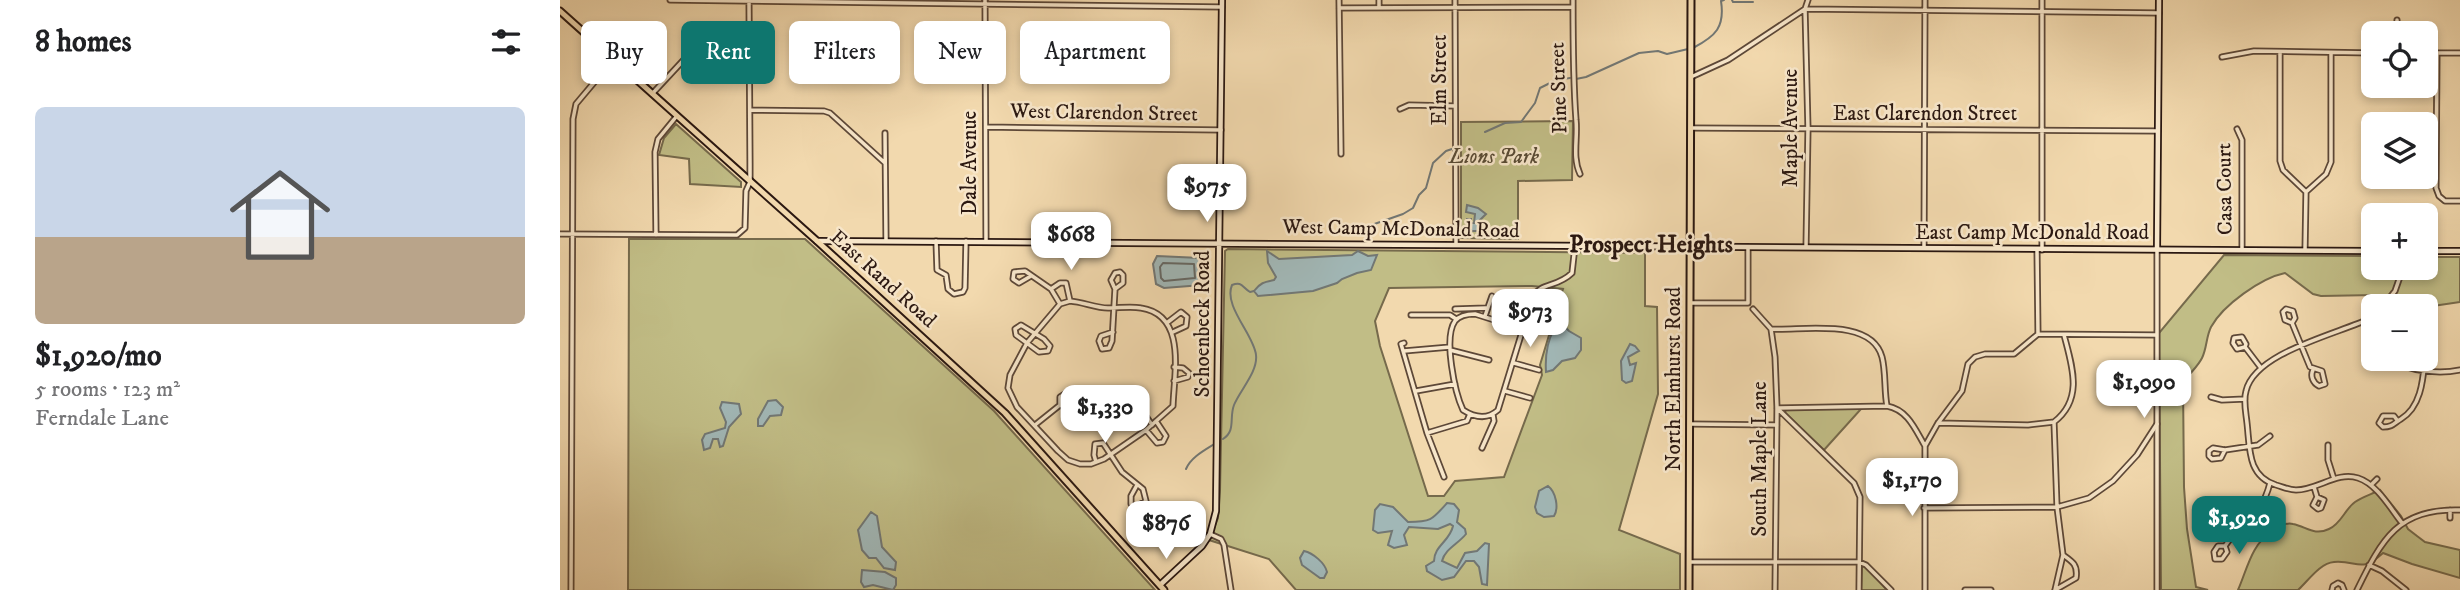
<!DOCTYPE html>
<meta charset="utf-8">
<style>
body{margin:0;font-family:"IM FELL DW Pica",serif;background:#f6f6f6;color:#202124;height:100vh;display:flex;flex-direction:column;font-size:26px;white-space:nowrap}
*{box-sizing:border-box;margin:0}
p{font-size:23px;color:#757577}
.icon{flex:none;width:38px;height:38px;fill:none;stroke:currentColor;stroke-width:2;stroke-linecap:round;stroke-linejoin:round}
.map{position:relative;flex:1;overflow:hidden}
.details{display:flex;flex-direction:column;background:#fff;width:560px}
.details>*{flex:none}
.hud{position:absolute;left:21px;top:21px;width:665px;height:63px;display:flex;gap:14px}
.tools{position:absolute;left:1801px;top:21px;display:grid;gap:14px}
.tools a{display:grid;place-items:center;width:77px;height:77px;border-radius:10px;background:#fff;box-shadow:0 4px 10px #0003;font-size:35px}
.price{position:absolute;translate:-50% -60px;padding:0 16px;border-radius:14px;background:#fff;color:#222;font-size:23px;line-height:46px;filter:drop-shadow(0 2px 4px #0008)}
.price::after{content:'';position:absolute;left:50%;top:42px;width:21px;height:16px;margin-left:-10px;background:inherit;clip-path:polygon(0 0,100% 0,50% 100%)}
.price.current{background:#0f766e;color:#fff}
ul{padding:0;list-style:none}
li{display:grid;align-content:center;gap:14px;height:371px;padding:0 35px}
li+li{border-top:2px solid #e0e0e0}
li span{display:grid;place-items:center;height:217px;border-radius:10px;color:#555}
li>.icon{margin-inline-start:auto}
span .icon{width:126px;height:126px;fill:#fffc;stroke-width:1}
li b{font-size:30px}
h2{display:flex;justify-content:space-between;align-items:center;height:84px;padding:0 35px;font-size:30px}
.tag{padding:0 24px;border-radius:10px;background:#fff;box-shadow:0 4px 10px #0003;font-size:24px;line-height:63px}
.tag.current{background:#0f766e;color:#fff}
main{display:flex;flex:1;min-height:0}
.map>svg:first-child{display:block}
.green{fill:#c1bd86;stroke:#766a4c;stroke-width:2;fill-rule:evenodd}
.water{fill:#a1b7b6;stroke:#727774;stroke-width:2}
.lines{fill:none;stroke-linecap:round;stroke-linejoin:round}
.shore{stroke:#666864;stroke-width:2}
.stream{stroke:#727774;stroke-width:2}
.minor-casing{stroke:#5d4838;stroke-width:7}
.tertiary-casing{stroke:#5d4838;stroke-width:7}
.secondary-casing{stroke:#2b1811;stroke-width:8}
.primary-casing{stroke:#2b1811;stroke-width:9}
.minor{stroke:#f7e6ca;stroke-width:3.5}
.tertiary{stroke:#f7e6ca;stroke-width:3.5}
.secondary{stroke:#f7e6ca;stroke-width:4.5}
.primary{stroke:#f2d9ae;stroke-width:5}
.labels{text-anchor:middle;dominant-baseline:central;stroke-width:5;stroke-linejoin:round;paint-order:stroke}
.street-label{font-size:21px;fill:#2b1811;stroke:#f7e6ca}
.park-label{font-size:21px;font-style:italic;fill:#584a34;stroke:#f7e6ca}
.quarter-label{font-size:24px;font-weight:bold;fill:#2b1811;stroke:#f7e6ca}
</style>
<main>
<section class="details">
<h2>8 homes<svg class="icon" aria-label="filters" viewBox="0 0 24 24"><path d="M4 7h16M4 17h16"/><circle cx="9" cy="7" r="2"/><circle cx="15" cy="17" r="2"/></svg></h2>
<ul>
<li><span style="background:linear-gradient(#c9d6e8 60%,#b9a48a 0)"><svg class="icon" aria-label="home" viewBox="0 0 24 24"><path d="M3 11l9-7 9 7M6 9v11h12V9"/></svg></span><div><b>$1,920/mo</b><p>5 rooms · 123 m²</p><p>Ferndale Lane</p></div></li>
</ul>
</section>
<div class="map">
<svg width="1900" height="590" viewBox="0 0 1900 590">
<rect width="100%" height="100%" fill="#f2d9ae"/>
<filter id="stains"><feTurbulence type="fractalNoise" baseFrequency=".00286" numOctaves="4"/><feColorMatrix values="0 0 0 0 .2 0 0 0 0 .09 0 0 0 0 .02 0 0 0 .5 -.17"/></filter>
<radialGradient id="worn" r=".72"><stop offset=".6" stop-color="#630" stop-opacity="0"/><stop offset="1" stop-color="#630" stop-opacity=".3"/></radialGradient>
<path class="green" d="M1013,121L1012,180L958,181V239L901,238V122Z
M116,124L181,182V187L130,184L129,159L99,155L104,138Z
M69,239H245L434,411L595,590H68Z
M668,249L1085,253V306L1097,307L1098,394L1059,530L1120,554V590H736L709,559L649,540L658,518L660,491L665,251ZM972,286L1003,289L980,365L982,375L944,477L895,481L884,496H868L820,346L815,321L829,288Z
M1664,255L1813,256V268H1866V257H1900V302L1873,306H1852L1815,295L1761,296L1753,294L1725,273C1701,278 1663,305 1651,327C1646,337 1647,348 1642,358C1637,368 1628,374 1623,384L1624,487L1627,529L1636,587L1648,590H1601L1599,333Z
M1226,409H1301L1264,450L1225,413Z
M1820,490L1841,516L1848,529L1857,536L1865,542L1900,550V578L1852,564L1823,553C1800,574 1798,560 1774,562C1760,563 1748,581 1738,590H1678C1688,567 1691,545 1713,530C1719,526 1726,522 1733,524C1747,527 1754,536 1769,529C1781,524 1785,509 1795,502C1802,497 1812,494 1820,490Z
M1302,566H1305L1327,590H1301Z"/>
<path class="water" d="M907,205L918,208L926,214L920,220V231H907V219H911V223H914L915,214L906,212Z
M707,251L719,259L792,255L798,251L808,256L817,255L811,270L797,273L782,279L777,283L753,291L698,296L694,291C700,283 704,282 714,280L716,277L708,263Z
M597,256L640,258L642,262V285L604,288L596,284L593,264Z
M1001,323L1009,331L1021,338V350L1015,358L1002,361L993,370L986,372C985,357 987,332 1001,323Z
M1070,344L1075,346L1079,351L1068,357L1070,365L1076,363L1072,381L1066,383L1062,380L1061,361Z
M216,400L223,407L221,415L210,416L203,426H198V419L208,401Z
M162,402L179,404L181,414L169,427L163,446L160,447L158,439H153L150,448L144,450L142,440L145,434L165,428L166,422L160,408Z
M988,486C996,492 999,508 994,516L984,517L977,513L975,507L979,491Z
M887,503L894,504L899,510L897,522L905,529L906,534C898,544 885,549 882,561L897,568L905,553L917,551L925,543L929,544L927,585L922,584L919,567L914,561H906L894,577L882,580L867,571L866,566L874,561C874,546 890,541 893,526L890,524L878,529L849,527L844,535L847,545L834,548L828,545L832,531L818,533L813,530L815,510L820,504L833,507L848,522C871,522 872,520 887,503Z
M311,512L317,516L322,547L336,562L335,570L324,568L316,558H309L302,550L298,530Z
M744,551C753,553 765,563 767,572L764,578H760L742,565L740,558Z
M302,570L325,572L336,578V585L333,590L313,585L304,587L301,582Z"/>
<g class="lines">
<path class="shore" d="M603,263L634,264L635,278L604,281L601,278L600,267Z"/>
<path class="stream" d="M1172,0L1173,2H1193
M1133,48C1156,36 1165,27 1161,1L1164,0
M1016,79L1026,77L1079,53L1098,51L1107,54L1128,49
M925,132L945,123L961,122L975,103L980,88L996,80L1010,78
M797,234L800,229L843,214L853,208L859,195L866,188L873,163L886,151L892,149
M663,439C676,431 669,418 674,405C680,390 698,372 696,355C694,335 663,306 672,285C682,281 682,287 690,292L694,291
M626,469C631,457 645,450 656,443"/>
<g class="minor-casing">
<path id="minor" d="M110,0L662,7
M425,0L426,241
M779,0L781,154
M895,0L896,244
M1013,0C1013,40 1013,80 1016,120C1018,138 1012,157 1020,174
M779,8L1013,7
M819,8V0
M1837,33V20
M1720,53V161L1723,170L1746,192
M1866,53H1900
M1877,53L1876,188L1879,196L1885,201H1900
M1662,57L1694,51L1813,53
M1131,77L1168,60L1245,9L1248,0
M92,94L145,37
M840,109L849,105L895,106
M191,110L264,111L270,113L325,163
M426,127L661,130
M1131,128L1598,131
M1677,129L1682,140V249
M325,133L326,240
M1746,192L1766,174L1771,162V54
M0,234L177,235L185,228L186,191L190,182V163L189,2
M96,235L95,152L98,139L116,117
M376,241L377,270L386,275L388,289L394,294L403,292L405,288L406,241
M1246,247L1248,129L1245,9L1599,13
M1364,248L1365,0
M1477,250L1478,334
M1482,250V0
M1745,250L1746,192
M471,276L459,283L453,279L454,272L465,271L491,289L500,304
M491,289L500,283H506L510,301
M510,301C523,302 536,308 548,308C559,308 571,306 581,308C627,315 614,373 613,406L586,430L544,459L531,464H520L508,460L498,451L457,407L448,388L450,375L467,343L500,304Z
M1131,303H1188V247
M1823,306L1835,291L1843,268
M895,309L926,308
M1193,309L1211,329C1243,331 1311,317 1322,357C1326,372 1324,391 1327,406C1348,410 1355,429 1365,446
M851,315H890L896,319
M925,316L932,296
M1813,317L1811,318L1813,323
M1811,318C1778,334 1695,352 1686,391C1683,401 1686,413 1687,423C1690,448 1687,476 1716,485C1723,487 1729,490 1736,490C1758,490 1777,471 1798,478C1817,484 1830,508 1842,523
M608,322L621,312L627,317L626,326L613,332
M1732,323L1735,318L1733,311L1726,309L1723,312L1725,320L1732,323L1750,367L1762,371L1765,384L1759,386C1753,383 1750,376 1753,370
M461,325L484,339L490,346L488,351L479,352L456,335L455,329Z
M965,325L990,332
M963,329L915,314C907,314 900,315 895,321C883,338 895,393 903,410C914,417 927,420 938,410L973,296C981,283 998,287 1012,273L1015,246
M1211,329L1215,357L1217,408L1215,590
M553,332L541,336L539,341L542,349L549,348L552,341L555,289L551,280L555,273L560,272L563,275V283L555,289
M844,343L841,344L867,433L884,477
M1685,347L1686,344L1682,337L1674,338L1673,343L1677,349L1685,347L1701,368
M890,350L929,360
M844,351L890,347
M1832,359C1848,372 1880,374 1900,370
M1822,361L1824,359
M954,363L979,370
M614,381L628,377L629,373L623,368L614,367
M856,391L895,384
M945,391L970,398
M1651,397L1662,400L1685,399
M579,406L581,399L576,390L571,389L567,390L565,398L571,405L579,406L592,425
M1217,408L1294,483L1300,497L1299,590
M1217,408L1327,406
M1837,420L1834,416H1823L1819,423L1823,427C1833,427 1834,423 1841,419C1861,407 1863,380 1865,359
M1494,422L1497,507L1503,555L1495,590
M1378,423L1468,425L1494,422C1524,399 1512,366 1504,335
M1130,424L1217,425
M475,425L500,405L506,408L516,404L517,396L515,393L508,392L500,397V405
M586,430L597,443L603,442L606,436L596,421
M867,433L907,421L910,414
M1768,445V460L1774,479
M922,448L934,421L933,415
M1665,450L1661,458L1652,459L1649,456V451L1653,448L1665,450L1698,445L1710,436
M536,462L534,455L535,444L543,443L562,472L583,489L586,501L575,507L571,504V496L577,485
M1811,485L1817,479
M1754,487L1757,497L1753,505L1758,509L1761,508L1764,500L1757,497
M1364,508L1497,507L1529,498L1553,481L1577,455L1597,424
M1659,510L1679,526
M1890,518V510
M650,534L661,539L664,545L671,590
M1665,546H1658L1654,552L1655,559H1662L1667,552L1665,546C1684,518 1701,518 1710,483
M1129,562H1299L1306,565L1331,590
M1809,565L1822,571L1846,590
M11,590L13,119L16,104L53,60
M1365,590V446L1378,423L1402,391L1408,364L1415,357L1425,354H1454L1478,334L1596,335
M1405,590H1431
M1495,590L1516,578C1518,565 1513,562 1503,555
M1772,590L1773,586L1778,583L1782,585L1784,590
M1797,590C1822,539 1838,508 1900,510"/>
</g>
<g class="tertiary-casing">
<path id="tertiary" d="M1597,590V250"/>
</g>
<g class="secondary-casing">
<path id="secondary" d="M257,241L1813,251
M1597,250L1599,0
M1866,251H1900
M600,585L642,546L650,534L656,511L662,0"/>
</g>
<g class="primary-casing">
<path id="primary" d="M0,11L257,241L445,413L604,590
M1129,590L1131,0"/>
</g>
<use href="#minor" class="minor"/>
<use href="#tertiary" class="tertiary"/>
<use href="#secondary" class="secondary"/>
<use href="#primary" class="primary"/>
</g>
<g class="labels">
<g class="street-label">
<text transform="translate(880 80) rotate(-90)">Elm Street</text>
<text transform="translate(999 88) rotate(-92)">Pine Street</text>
<text transform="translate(544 113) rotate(1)">West Clarendon Street</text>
<text x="1365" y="114">East Clarendon Street</text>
<text transform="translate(1231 128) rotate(-90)">Maple Avenue</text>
<text transform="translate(410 163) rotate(-90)">Dale Avenue</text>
<text transform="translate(1665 189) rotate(-91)">Casa Court</text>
<text transform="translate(841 229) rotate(1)">West Camp McDonald Road</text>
<text x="1472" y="233">East Camp McDonald Road</text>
<text transform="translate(323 279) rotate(42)">East Rand Road</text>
<text transform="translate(643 324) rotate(-90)">Schoenbeck Road</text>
<text transform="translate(1114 379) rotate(-90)">North Elmhurst Road</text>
<text transform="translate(1200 459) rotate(-90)">South Maple Lane</text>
</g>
<g class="park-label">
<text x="934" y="157">Lions Park</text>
</g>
<g class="quarter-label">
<text x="1091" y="245">Prospect Heights</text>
</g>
</g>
<rect width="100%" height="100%" filter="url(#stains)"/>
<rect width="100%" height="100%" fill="url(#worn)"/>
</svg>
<div class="tools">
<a><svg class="icon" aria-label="locate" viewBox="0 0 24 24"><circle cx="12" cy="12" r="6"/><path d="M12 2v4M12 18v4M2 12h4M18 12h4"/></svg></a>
<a><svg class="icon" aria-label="layers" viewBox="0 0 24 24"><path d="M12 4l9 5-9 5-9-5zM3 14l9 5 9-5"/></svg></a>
<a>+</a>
<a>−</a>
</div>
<b class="price" style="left:647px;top:224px">$975</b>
<b class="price" style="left:511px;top:272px">$668</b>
<b class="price" style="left:970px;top:349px">$973</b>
<b class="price" style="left:1584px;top:420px">$1,090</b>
<b class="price" style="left:545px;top:445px">$1,330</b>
<b class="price" style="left:1352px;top:518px">$1,170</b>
<b class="price current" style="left:1679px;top:556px">$1,920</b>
<b class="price" style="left:606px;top:561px">$876</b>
<div class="hud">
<a class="tag">Buy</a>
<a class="tag current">Rent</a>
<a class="tag">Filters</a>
<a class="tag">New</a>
<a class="tag">Apartment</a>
</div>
</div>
</main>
